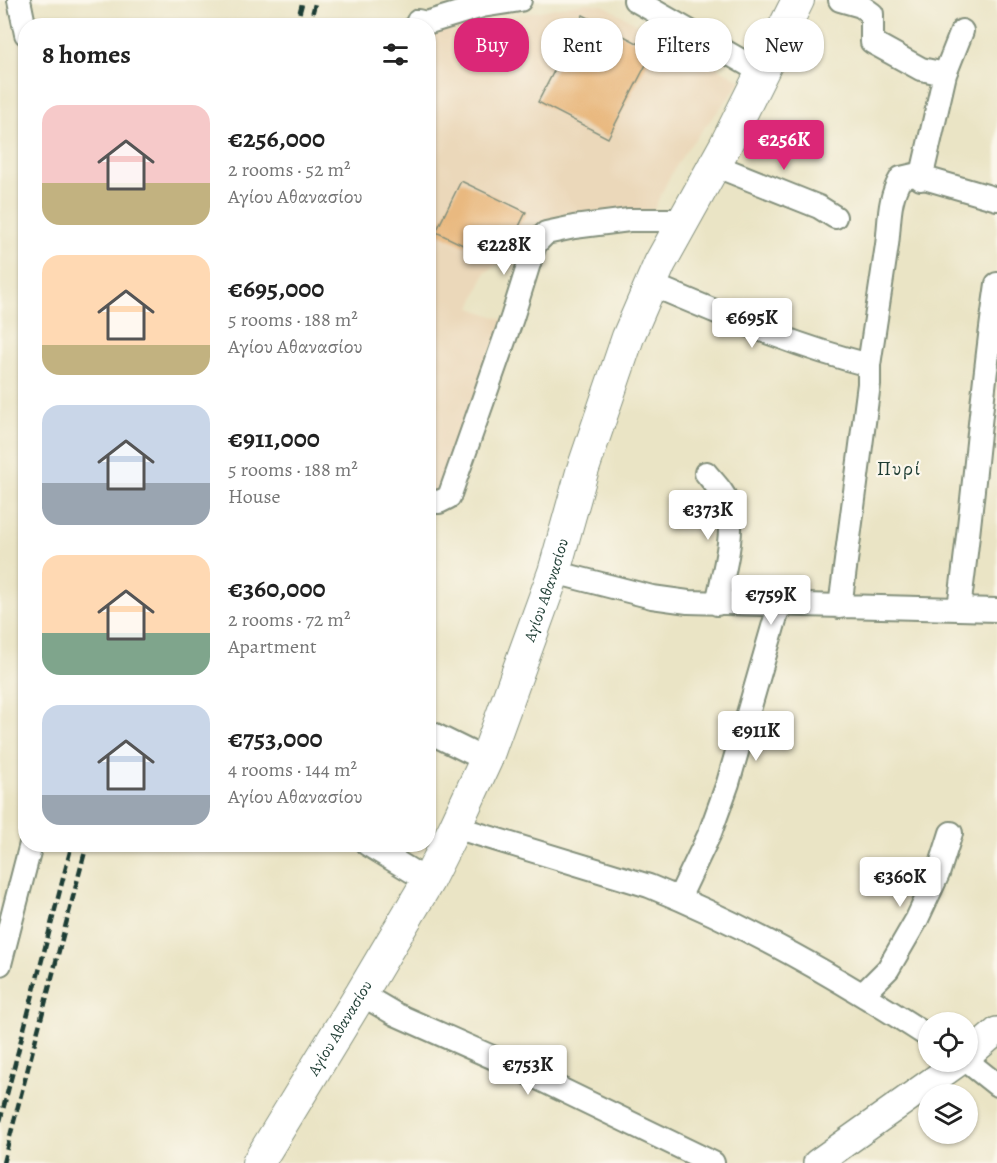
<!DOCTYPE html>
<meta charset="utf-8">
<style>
body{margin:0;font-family:Alegreya,serif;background:#f6f6f6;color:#222;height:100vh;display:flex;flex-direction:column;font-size:22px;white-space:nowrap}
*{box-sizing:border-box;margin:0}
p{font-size:20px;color:#767676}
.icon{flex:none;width:33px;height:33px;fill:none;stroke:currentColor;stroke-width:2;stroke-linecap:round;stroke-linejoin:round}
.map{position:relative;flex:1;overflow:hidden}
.panel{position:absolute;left:18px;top:18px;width:418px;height:834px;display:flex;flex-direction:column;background:#fff;border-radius:24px;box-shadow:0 2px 4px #0004}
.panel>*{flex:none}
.banner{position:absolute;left:454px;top:18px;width:452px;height:54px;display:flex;gap:12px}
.fabs{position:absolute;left:918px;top:1012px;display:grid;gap:12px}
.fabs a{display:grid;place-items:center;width:60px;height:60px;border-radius:50%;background:#fff;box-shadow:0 2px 4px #0004;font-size:30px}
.price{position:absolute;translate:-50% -51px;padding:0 14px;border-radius:6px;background:#fff;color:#222;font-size:20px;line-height:39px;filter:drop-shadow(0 2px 3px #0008)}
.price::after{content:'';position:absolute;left:50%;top:36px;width:18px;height:14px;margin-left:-9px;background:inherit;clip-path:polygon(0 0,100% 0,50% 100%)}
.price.selected{background:#db2777;color:#fff}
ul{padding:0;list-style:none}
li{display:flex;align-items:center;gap:18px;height:150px;padding:0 24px}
li span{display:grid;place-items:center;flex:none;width:168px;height:120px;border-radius:18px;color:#555}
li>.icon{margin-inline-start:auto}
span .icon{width:72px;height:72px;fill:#fffc;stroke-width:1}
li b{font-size:26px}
h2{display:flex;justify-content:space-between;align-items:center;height:72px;padding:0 24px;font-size:26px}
.chip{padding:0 21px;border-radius:24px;background:#fff;box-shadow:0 2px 4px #0004;font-size:21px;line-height:54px}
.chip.selected{background:#db2777;color:#fff}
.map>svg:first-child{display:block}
.built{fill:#ebd8ba}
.building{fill:#e9b980}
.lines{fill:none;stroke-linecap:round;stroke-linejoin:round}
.minor-casing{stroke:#84907c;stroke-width:26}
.tertiary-casing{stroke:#84907c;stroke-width:30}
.secondary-casing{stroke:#84907c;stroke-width:34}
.minor{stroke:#fff;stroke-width:22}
.tertiary{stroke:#fff;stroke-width:27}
.secondary{stroke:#fff;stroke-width:32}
.rail{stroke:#1f3d34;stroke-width:4.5;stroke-dasharray:9 4.5;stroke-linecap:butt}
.labels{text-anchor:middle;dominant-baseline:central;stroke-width:4.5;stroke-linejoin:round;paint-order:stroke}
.street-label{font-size:16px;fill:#1f3d34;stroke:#fbf7ec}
.quarter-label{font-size:20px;letter-spacing:1.5px;fill:#1f3d34;stroke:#fbf7ec}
</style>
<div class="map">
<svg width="997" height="1163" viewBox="0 0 997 1163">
<rect width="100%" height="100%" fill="#fbf7ec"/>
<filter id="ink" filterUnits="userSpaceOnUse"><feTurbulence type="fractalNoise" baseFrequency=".0167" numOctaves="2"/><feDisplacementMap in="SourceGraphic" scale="12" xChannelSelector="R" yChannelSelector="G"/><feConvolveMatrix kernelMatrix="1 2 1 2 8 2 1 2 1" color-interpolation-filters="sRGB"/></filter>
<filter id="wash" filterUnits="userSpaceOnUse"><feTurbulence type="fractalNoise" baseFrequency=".008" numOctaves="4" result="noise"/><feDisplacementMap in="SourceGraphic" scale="24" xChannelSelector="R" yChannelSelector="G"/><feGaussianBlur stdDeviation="1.35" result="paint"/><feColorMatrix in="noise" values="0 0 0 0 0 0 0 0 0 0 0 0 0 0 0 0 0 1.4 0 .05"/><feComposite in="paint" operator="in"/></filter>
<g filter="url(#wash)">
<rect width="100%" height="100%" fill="#eae4c5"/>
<path class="built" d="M585,3L603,5L742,81L687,149L670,176L647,223L541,232L485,273L471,308L507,321L436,512L429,510V31Z"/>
<g id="blocks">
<path class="building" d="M583,15L653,51L608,138L538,102Z
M461,181L526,212L505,255L469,238L465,246L436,232Z"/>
</g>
</g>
<g filter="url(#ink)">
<use href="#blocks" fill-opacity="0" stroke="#84907c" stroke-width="1.5"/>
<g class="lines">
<g class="minor-casing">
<path id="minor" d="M19,0L26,34
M635,0L761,72
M840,0L861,6L872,14V42L921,69L945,74
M416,26L418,21L426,23L482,6L520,0
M714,165L819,207L835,217
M921,179L945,74L962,31
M650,284C722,314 793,346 869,365
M706,473C714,483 725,493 728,505C735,536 723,573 717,604
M429,501L439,502L449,497L512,318L535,244L546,233L574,227L629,220H683
M554,572L652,597L688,602L997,610
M840,607L869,384V365C875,325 881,285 887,245C890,221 888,199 901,178L914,175L997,199
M959,608C974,500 981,392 997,284
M429,732L486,760
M455,827L649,886C750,927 837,977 928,1036
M367,844L428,881
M679,898L710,833L728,783L779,606
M0,964L31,844
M361,994L395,1014L519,1069L713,1163
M863,994L888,969L917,919L938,874L951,833
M968,1062L997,1085"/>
</g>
<g class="tertiary-casing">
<path id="tertiary" d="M968,1056L997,1031
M817,1163L959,1062"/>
</g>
<g class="secondary-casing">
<g id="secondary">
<path id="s1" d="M258,1163L361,994L428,881L455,827L486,760L554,572L582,472L628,337L660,263L725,146L798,0"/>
</g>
</g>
<use href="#minor" class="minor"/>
<use href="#tertiary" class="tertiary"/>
<use href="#secondary" class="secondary"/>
<path class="rail" d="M296,26L303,0
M309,26L316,0
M0,1121L72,844
M3,1163L87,844"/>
</g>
</g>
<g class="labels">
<g class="street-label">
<text stroke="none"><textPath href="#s1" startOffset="644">Αγίου Αθανασίου</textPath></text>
<text stroke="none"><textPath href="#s1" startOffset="158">Αγίου Αθανασίου</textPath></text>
</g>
<g class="quarter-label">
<text x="899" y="468">Πυρί</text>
</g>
</g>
</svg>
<div class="fabs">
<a><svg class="icon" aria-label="locate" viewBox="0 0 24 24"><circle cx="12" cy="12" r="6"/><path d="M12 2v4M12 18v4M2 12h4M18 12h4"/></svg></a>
<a><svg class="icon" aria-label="layers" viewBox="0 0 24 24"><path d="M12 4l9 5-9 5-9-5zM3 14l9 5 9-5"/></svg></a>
</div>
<b class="price selected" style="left:784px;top:171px">€256K</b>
<b class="price" style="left:504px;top:276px">€228K</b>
<b class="price" style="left:752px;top:349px">€695K</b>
<b class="price" style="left:708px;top:541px">€373K</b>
<b class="price" style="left:771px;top:626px">€759K</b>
<b class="price" style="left:756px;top:762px">€911K</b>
<b class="price" style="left:900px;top:908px">€360K</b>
<b class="price" style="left:528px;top:1096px">€753K</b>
<div class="banner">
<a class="chip selected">Buy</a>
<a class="chip">Rent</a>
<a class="chip">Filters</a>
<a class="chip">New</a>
</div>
<section class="panel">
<h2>8 homes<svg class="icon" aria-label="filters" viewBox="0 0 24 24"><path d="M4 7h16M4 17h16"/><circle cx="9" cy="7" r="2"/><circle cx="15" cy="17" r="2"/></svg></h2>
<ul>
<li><span style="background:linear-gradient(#f6c9c9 65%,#c2b280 0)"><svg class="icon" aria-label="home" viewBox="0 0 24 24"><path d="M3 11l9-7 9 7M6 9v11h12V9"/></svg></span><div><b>€256,000</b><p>2 rooms · 52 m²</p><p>Αγίου Αθανασίου</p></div></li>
<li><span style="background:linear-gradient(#ffd9b3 75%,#c2b280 0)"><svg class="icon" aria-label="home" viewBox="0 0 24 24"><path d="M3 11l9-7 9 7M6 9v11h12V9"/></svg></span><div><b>€695,000</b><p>5 rooms · 188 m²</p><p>Αγίου Αθανασίου</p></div></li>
<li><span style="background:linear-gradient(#c9d6e8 65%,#9aa5b1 0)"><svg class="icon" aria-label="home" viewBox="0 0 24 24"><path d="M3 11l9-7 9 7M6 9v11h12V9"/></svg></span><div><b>€911,000</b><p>5 rooms · 188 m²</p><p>House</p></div></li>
<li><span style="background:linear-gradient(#ffd9b3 65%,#7fa58c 0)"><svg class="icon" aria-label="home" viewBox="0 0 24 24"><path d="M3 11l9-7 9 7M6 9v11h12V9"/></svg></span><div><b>€360,000</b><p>2 rooms · 72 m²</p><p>Apartment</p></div></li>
<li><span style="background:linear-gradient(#c9d6e8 75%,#9aa5b1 0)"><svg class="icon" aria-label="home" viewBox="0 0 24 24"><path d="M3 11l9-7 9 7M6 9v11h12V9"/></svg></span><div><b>€753,000</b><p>4 rooms · 144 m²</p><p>Αγίου Αθανασίου</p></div></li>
</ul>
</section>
</div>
